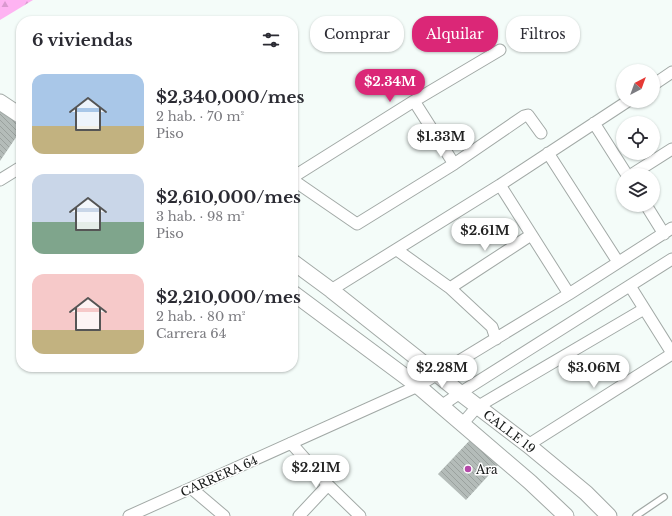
<!DOCTYPE html>
<html lang="es">
<meta charset="utf-8">
<style>
body{margin:0;font-family:"Libre Baskerville",serif;background:#f2f2f3;color:#2b2b33;height:100vh;display:flex;flex-direction:column;font-size:15px;white-space:nowrap}
*{box-sizing:border-box;margin:0}
p{font-size:13px;color:#7c7c81}
.icon{flex:none;width:22px;height:22px;fill:none;stroke:currentColor;stroke-width:2;stroke-linecap:round;stroke-linejoin:round}
.map{position:relative;flex:1;overflow:hidden}
.panel{position:absolute;left:16px;top:16px;width:282px;height:356px;display:flex;flex-direction:column;background:#fff;border-radius:16px;box-shadow:0 1px 3px #0004}
.panel>*{flex:none}
.top-card{position:absolute;left:310px;top:16px;width:302px;height:36px;display:flex;gap:8px}
.needle{width:26px;rotate:41deg}
.controls{position:absolute;left:616px;top:64px;display:grid;gap:8px}
.controls a{display:grid;place-items:center;width:44px;height:44px;border-radius:50%;background:#fff;box-shadow:0 1px 3px #0004;font-size:20px}
.price{position:absolute;translate:-50% -34px;padding:0 9px;border-radius:14px;background:#fff;color:#222;font-size:13px;line-height:26px;filter:drop-shadow(0 1px 2px #0008)}
.price::after{content:'';position:absolute;left:50%;top:24px;width:12px;height:9px;margin-left:-6px;background:inherit;clip-path:polygon(0 0,100% 0,50% 100%)}
.price.active{background:#db2777;color:#fff}
ul{padding:0;list-style:none}
li{display:flex;align-items:center;gap:12px;height:100px;padding:0 16px}
li span{display:grid;place-items:center;flex:none;width:112px;height:80px;border-radius:12px;color:#555}
li>.icon{margin-inline-start:auto}
span .icon{width:48px;height:48px;fill:#fffc;stroke-width:1}
li b{font-size:17px}
h2{display:flex;justify-content:space-between;align-items:center;height:48px;padding:0 16px;font-size:17px}
.chip{padding:0 14px;border-radius:16px;background:#fff;box-shadow:0 1px 3px #0004;font-size:14px;line-height:36px}
.chip.active{background:#db2777;color:#fff}
.map>svg:first-child{display:block}
.forest{fill:url(#forest-firs)}
.building{fill:url(#building-back-hatch)}
.lines{fill:none;stroke-linecap:round;stroke-linejoin:round}
.lane-casing{stroke:#a2a9a6;stroke-width:8}
.street-casing{stroke:#a2a9a6;stroke-width:13}
.secondary-casing{stroke:#a2a9a6;stroke-width:17}
.lane{stroke:#fff;stroke-width:5.5}
.street{stroke:#fff;stroke-width:11}
.secondary{stroke:#fff;stroke-width:15}
.poi-dot{fill:#b449a9;stroke:#fff;stroke-width:1.5}
.labels{text-anchor:middle;dominant-baseline:central;stroke-width:3;stroke-linejoin:round;paint-order:stroke}
.street-label{font-size:12px;fill:#161918;stroke:#fff}
.poi-label{font-size:12px;fill:#161918;stroke:#fff;text-anchor:start}
</style>
<div class="map">
<svg width="672" height="516" viewBox="0 0 672 516">
<defs>
<pattern id="forest-firs" width="22" height="20" patternUnits="userSpaceOnUse"><rect width="22" height="20" fill="#feb3f2"/><path d="M5 1l3.5 6h-7zM16 11l3.5 6h-7z" fill="#d999cf"/></pattern>
<pattern id="building-back-hatch" width="6" height="6" patternUnits="userSpaceOnUse"><rect width="6" height="6" fill="#b4bcb9"/><path d="M-1 5l2 2M0 0l6 6M5-1l2 2" fill="none" stroke="#9aa19e"/></pattern>
</defs>
<rect width="100%" height="100%" fill="#f4fcf9"/>
<path class="forest" d="M0,0H33L0,20Z"/>
<path class="building" d="M0,110L21,124V130L0,161Z
M471,439L499,464L466,500L438,474Z"/>
<g class="lines">
<g class="lane-casing">
<path id="lane" d="M636,516L664,497"/>
</g>
<g class="street-casing">
<path id="street" d="M653,85L672,72
M414,101L454,164
M594,123L627,175
M548,153L618,262
M631,175L672,149
M293,177L414,101L500,50
M0,180L21,167
M293,180L357,224L454,164L524,116L528,115L541,133
M500,185L569,294
M646,205L664,234
M397,250L450,288L492,327L496,339
M630,286L672,353
M450,288L531,235
M331,290L500,185L628,101
M441,406L460,393L672,259
M462,424L477,407L644,309
M291,443L328,485L360,516
M528,445L672,354
M191,488L224,516
M129,516L418,386L569,294L672,228
M299,516L328,485"/>
</g>
<g class="secondary-casing">
<g id="secondary">
<path d="M0,102L21,116"/>
<path id="s1" d="M293,262L331,290L437,374L460,393L528,445L586,493L609,516"/>
<path d="M293,293L418,386L530,482L566,516"/>
</g>
</g>
<use href="#lane" class="lane"/>
<use href="#street" class="street"/>
<use href="#secondary" class="secondary"/>
</g>
<circle class="poi-dot" cx="468" cy="469" r="4"/>
<g class="labels">
<g class="street-label">
<text stroke="none"><textPath href="#s1" startOffset="275">CALLE 19</textPath></text>
<text transform="translate(219 476) rotate(-24)">CARRERA 64</text>
</g>
<g class="poi-label">
<text x="476" y="469">Ara</text>
</g>
</g>
</svg>
<div class="controls">
<a><svg class="needle" viewBox="-14 -14 28 28"><path d="M0-13l5 13h-10z" fill="#e53935"/><path d="M0 13l5-13h-10z" fill="#7c7c81"/></svg></a>
<a><svg class="icon" aria-label="locate" viewBox="0 0 24 24"><circle cx="12" cy="12" r="6"/><path d="M12 2v4M12 18v4M2 12h4M18 12h4"/></svg></a>
<a><svg class="icon" aria-label="layers" viewBox="0 0 24 24"><path d="M12 4l9 5-9 5-9-5zM3 14l9 5 9-5"/></svg></a>
</div>
<b class="price active" style="left:390px;top:103px">$2.34M</b>
<b class="price" style="left:441px;top:158px">$1.33M</b>
<b class="price" style="left:485px;top:252px">$2.61M</b>
<b class="price" style="left:442px;top:389px">$2.28M</b>
<b class="price" style="left:594px;top:389px">$3.06M</b>
<b class="price" style="left:316px;top:489px">$2.21M</b>
<div class="top-card">
<a class="chip">Comprar</a>
<a class="chip active">Alquilar</a>
<a class="chip">Filtros</a>
</div>
<section class="panel">
<h2>6 viviendas<svg class="icon" aria-label="filters" viewBox="0 0 24 24"><path d="M4 7h16M4 17h16"/><circle cx="9" cy="7" r="2"/><circle cx="15" cy="17" r="2"/></svg></h2>
<ul>
<li><span style="background:linear-gradient(#a9c7e8 65%,#c2b280 0)"><svg class="icon" aria-label="home" viewBox="0 0 24 24"><path d="M3 11l9-7 9 7M6 9v11h12V9"/></svg></span><div><b>$2,340,000/mes</b><p>2 hab. · 70 m²</p><p>Piso</p></div></li>
<li><span style="background:linear-gradient(#c9d6e8 60%,#7fa58c 0)"><svg class="icon" aria-label="home" viewBox="0 0 24 24"><path d="M3 11l9-7 9 7M6 9v11h12V9"/></svg></span><div><b>$2,610,000/mes</b><p>3 hab. · 98 m²</p><p>Piso</p></div></li>
<li><span style="background:linear-gradient(#f6c9c9 70%,#c2b280 0)"><svg class="icon" aria-label="home" viewBox="0 0 24 24"><path d="M3 11l9-7 9 7M6 9v11h12V9"/></svg></span><div><b>$2,210,000/mes</b><p>2 hab. · 80 m²</p><p>Carrera 64</p></div></li>
</ul>
</section>
</div>
